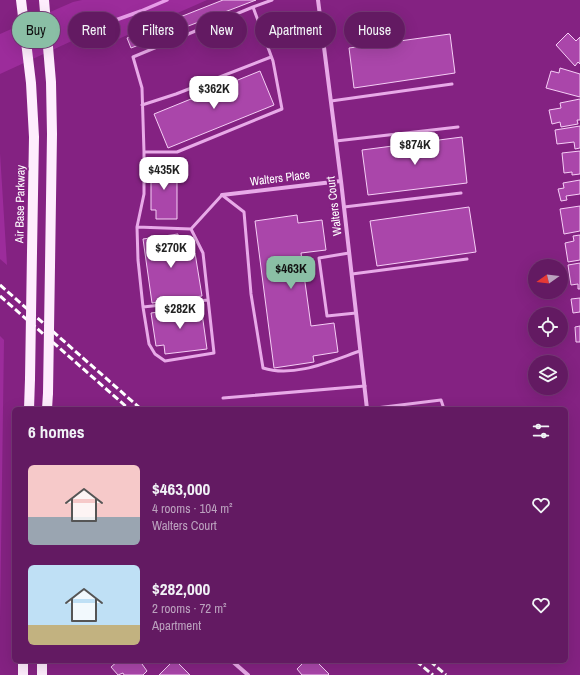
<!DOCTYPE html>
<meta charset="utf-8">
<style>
body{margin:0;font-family:"Archivo Narrow",sans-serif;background:#6c276b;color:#f1f3f6;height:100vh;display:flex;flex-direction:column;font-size:15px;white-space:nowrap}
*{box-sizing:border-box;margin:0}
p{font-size:13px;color:#bba1be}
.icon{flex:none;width:22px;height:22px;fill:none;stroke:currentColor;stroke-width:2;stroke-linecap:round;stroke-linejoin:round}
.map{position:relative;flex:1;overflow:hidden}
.panel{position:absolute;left:12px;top:407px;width:556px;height:256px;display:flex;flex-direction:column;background:#631a62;border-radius:6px;box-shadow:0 4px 16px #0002,0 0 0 1px #773877}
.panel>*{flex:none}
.banner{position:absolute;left:12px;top:12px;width:556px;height:36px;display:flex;gap:8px}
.needle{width:26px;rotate:256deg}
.controls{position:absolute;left:528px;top:259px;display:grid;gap:8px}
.controls a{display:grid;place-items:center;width:40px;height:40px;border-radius:50%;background:#631a62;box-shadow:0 4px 16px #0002,0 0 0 1px #773877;font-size:20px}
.price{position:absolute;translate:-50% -34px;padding:0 9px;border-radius:8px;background:#fff;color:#222;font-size:13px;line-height:26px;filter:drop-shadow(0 1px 2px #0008)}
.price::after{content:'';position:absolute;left:50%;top:24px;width:12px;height:9px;margin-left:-6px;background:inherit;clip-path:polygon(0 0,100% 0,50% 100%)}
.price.on{background:#8abfa5;color:#111}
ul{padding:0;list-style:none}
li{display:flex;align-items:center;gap:12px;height:100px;padding:0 16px}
li span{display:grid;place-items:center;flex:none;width:112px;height:80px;border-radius:6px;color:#555}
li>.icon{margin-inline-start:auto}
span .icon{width:48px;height:48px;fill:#fffc;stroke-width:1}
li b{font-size:17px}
h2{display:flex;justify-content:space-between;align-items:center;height:48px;padding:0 16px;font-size:17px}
.pill{padding:0 14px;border-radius:18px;background:#631a62;box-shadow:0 4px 16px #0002,0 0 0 1px #773877;font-size:14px;line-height:36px}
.pill.on{background:#8abfa5;color:#111}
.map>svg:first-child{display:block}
.green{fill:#9c2c9b}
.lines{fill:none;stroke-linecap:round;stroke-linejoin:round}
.stream{stroke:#e99eea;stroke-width:3.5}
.building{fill:#aa46aa;stroke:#f6cef6}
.service{stroke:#e8aae8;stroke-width:3}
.minor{stroke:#e8aae8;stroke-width:4}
.primary{stroke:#feedfd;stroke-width:10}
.rail{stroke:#fff;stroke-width:3;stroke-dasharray:7 3;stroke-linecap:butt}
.primary-bridge{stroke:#feedfd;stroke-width:10}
.labels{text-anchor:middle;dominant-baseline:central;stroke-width:4;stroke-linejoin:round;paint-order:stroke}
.street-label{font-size:12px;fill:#fff;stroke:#842282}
</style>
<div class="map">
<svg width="580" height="675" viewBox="0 0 580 675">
<rect width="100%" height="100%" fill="#842282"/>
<path class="green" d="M82,0H207L107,44L74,40L0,74V34L73,2Z
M0,153L7,265L0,259Z
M0,336L4,340L0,620Z"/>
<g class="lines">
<path class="stream" d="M85,31L141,11L167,0"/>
</g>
<path class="building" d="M223,0H256L131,48L127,38Z
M568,33L576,41L580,37V64L578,62L575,66L556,45Z
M450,34L455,73L354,88L349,48Z
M560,68L580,74V97L546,88L551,71L559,73Z
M260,71L274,105L168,148L154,114Z
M580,99V120H577L578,124L561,127L560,122L552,124L549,110L561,108L560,103Z
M580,126V148L575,149L574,142L557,144L555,130Z
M462,137L467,183L368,195L362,150Z
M580,151V174L572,175V172L564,173L562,153Z
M151,165H177V219H156V210H151Z
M580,180V194L566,196L567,200L561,201L558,189L564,188L563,183Z
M580,206V231L564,234L560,209Z
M469,207L476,252L377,266L370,221Z
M297,215L298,223L322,220L326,250L301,253L311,326L334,323L338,352L313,356L314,362L274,368L255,221Z
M178,234L179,242L190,240L192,254L195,253L202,296L152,303L143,239Z
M580,235V260L568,262L565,243L574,241L573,236Z
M580,263V289H578V284L571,285L568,265Z
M580,298V312L573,313L571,299Z
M201,306L207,349L165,354L164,345L156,346L151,313Z
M580,326V342H576L575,327Z
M118,661H146L142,664L147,671L143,675H124L123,673L118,675L111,667Z
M173,661H176L190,675H159Z
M305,661H316L329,674L328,675H302L297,669Z"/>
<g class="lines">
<path class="service" d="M253,7L272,0
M331,101L452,84
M142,105L176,94L271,57
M336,141L458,127
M344,207L461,193
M137,227L144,194V152L142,88L133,57L253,7L273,61L282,109L177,152H144
M191,229L203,253L214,353L165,361L155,354L149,344L143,307L138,260L137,227L191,229L222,195L244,212L251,294L263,368C294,378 331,361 360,351
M349,253L319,258L327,316L356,313
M352,274L467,259
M143,307L208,300
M223,398L365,386
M368,409L441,400L444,409"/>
<path class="minor" d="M318,0L341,181L367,409
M222,195L341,181
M232,661L248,675"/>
<path class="primary" d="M21,0L31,83L34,137L32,252
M44,0L51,82L52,134L50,266
M29,409L30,379
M47,409L48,393
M23,675V661
M42,675V661"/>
<path class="rail" d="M0,285L141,409
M0,296L129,409
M416,661L433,675
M430,661L446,675"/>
<path class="primary-bridge" d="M30,379L32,252
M48,393L50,266"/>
</g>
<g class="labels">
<g class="street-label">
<text transform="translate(280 178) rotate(-7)">Walters Place</text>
<text transform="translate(20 204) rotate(-89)">Air Base Parkway</text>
<text transform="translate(334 206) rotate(-97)">Walters Court</text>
</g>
</g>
</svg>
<div class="controls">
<a><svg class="needle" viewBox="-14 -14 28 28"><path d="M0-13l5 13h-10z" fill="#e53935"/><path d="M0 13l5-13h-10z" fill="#bba1be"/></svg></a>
<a><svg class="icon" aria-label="locate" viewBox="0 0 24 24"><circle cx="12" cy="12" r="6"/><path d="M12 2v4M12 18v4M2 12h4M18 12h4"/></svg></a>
<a><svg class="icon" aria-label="layers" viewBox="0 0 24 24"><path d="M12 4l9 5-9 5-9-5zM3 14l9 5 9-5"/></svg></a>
</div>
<b class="price" style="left:214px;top:110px">$362K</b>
<b class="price" style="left:415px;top:166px">$874K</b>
<b class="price" style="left:164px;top:191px">$435K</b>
<b class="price" style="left:171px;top:269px">$270K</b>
<b class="price on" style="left:291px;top:290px">$463K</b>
<b class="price" style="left:180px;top:330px">$282K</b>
<div class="banner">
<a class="pill on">Buy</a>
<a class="pill">Rent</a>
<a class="pill">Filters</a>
<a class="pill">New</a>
<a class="pill">Apartment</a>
<a class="pill">House</a>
</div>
<section class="panel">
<h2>6 homes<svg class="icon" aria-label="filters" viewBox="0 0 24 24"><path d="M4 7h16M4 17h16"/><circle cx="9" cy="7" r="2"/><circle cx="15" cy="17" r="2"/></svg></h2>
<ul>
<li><span style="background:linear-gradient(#f6c9c9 65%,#9aa5b1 0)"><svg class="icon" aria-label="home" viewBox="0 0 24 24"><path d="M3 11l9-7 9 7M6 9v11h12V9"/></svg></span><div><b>$463,000</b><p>4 rooms · 104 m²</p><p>Walters Court</p></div><svg class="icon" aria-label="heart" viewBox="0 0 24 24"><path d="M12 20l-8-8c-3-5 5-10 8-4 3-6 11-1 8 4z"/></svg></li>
<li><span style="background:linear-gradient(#bfe0f5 75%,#c2b280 0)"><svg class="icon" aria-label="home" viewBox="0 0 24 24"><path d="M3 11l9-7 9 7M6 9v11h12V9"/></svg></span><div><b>$282,000</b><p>2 rooms · 72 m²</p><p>Apartment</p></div><svg class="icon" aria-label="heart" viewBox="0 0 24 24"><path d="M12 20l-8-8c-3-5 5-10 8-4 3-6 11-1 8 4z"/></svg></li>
</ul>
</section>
</div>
